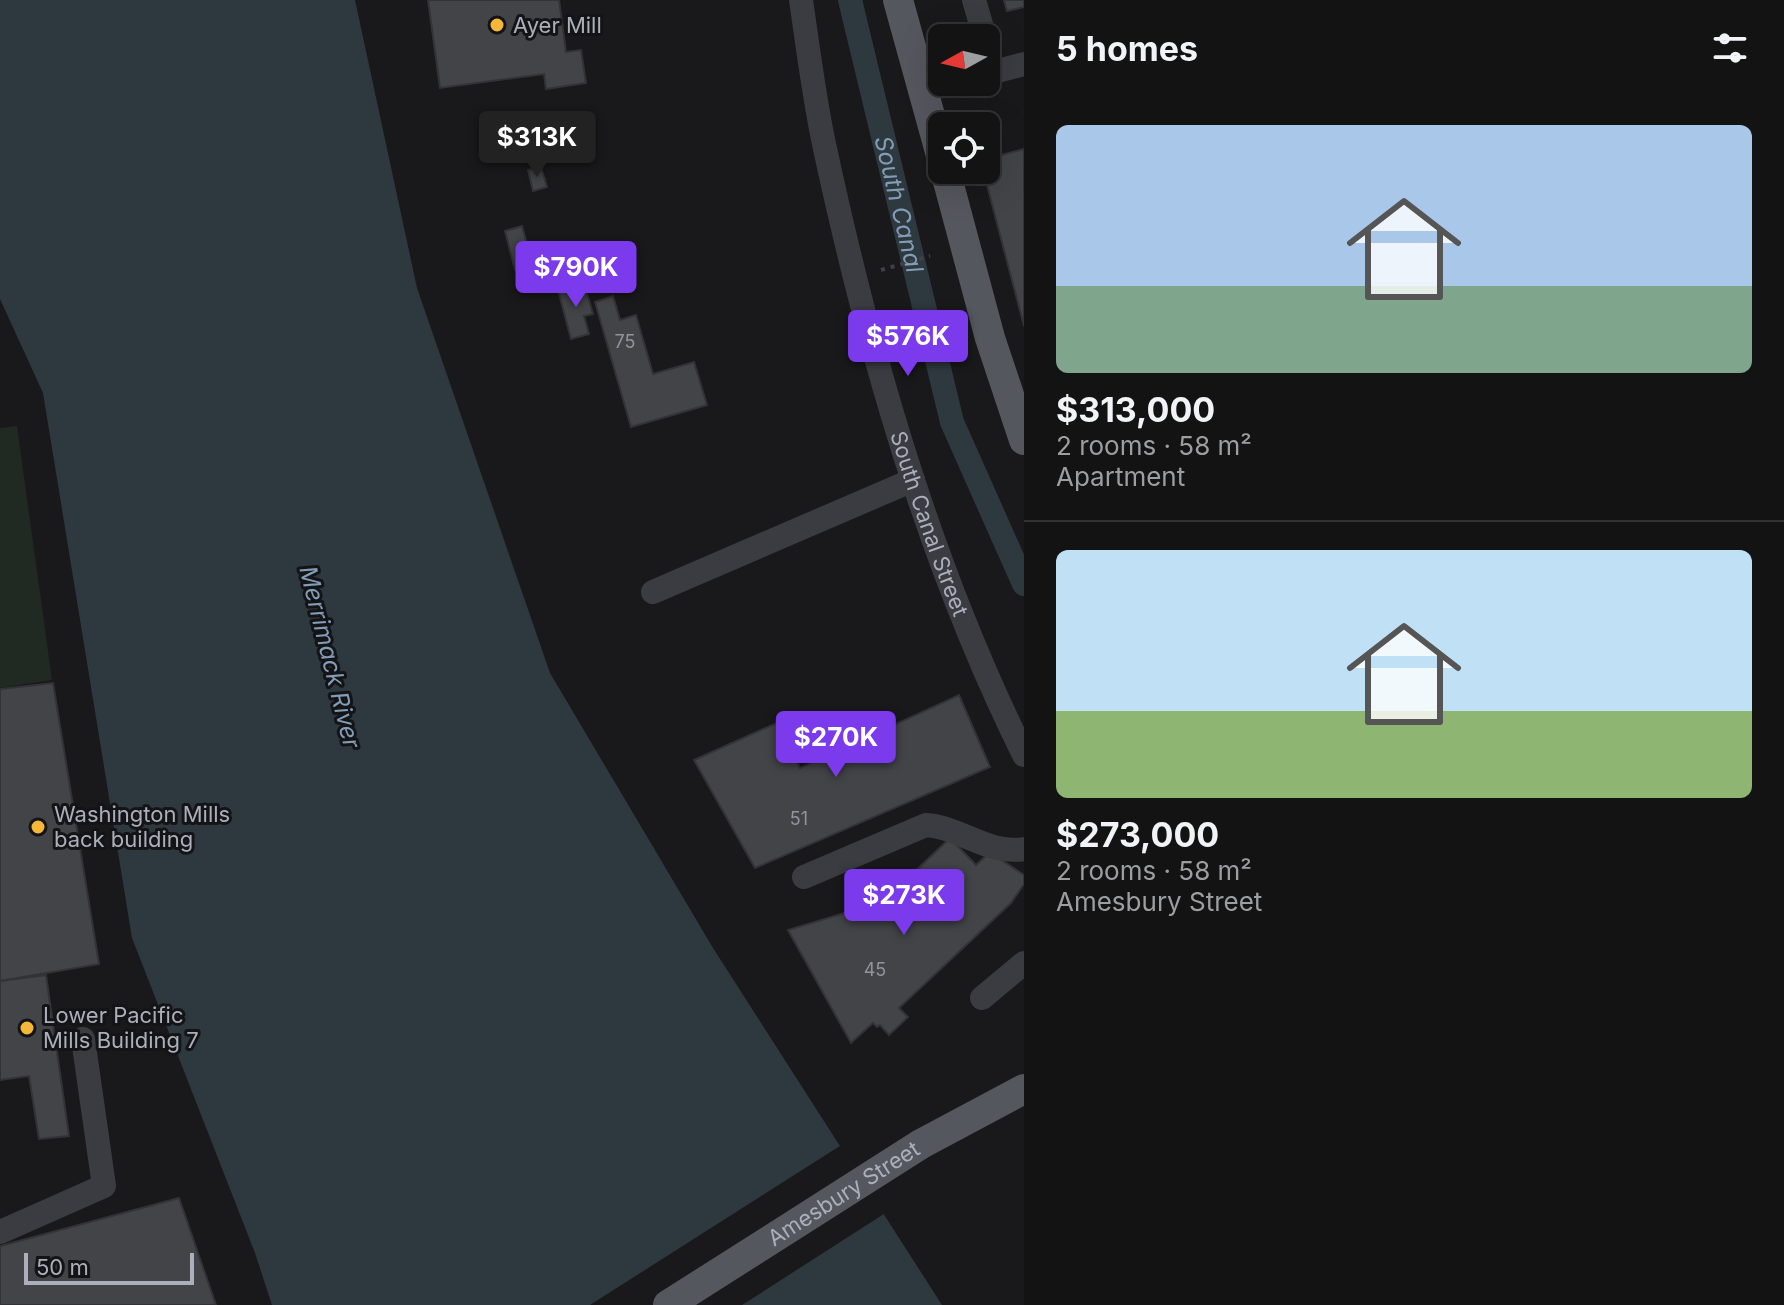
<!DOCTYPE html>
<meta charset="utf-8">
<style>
body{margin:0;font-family:Inter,sans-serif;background:#202022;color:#f1f3f6;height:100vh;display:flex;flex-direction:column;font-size:30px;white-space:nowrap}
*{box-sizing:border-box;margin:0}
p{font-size:26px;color:#9d9ea0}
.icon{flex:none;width:44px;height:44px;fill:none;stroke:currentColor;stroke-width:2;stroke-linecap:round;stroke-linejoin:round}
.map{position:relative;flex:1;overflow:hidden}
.details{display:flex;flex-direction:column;background:#131314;width:760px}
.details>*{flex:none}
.needle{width:52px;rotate:262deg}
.controls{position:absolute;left:928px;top:24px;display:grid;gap:16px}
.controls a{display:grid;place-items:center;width:72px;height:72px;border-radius:12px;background:#131314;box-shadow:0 8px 32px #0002,0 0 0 2px #323234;font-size:40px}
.scale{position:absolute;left:24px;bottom:20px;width:170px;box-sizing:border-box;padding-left:8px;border:4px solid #abafbb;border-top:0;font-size:22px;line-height:28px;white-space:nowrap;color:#abafbb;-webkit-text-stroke:6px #141416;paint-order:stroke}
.price{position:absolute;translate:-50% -68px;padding:0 18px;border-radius:8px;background:#7c3aed;color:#fff;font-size:26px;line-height:52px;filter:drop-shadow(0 2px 4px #0008)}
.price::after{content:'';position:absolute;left:50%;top:48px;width:24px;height:18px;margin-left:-12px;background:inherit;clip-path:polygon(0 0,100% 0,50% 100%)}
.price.active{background:#222;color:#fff}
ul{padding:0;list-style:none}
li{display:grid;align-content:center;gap:16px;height:424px;padding:0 32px}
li+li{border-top:2px solid #323234}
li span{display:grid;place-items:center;height:248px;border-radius:12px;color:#555}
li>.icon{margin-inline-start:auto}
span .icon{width:144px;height:144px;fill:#fffc;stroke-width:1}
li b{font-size:34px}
h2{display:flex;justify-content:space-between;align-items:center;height:96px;padding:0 32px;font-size:34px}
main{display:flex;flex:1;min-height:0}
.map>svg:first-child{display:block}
.green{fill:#202922}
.water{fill:#2e383f}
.pier{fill:#19191b}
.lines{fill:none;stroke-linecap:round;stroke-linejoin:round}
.canal{stroke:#2e383f;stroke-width:24}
.building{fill:#434448;stroke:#333337;stroke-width:2}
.path{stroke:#3f4147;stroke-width:4;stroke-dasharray:4 6;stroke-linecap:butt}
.minor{stroke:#3b3c42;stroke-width:24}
.major{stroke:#55575f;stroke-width:30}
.poi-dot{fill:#f5b737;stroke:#141416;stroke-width:3}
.labels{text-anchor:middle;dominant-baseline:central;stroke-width:6;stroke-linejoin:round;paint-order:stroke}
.number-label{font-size:18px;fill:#91949e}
.poi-label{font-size:22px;fill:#abafbb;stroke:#141416;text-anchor:start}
.street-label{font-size:22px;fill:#abafbb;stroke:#141416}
.water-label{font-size:24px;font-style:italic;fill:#829db6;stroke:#141416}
</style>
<main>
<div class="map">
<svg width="1024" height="1305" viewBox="0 0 1024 1305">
<rect width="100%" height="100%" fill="#19191b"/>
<path class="green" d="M17,426L52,680L0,688V428Z"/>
<path class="water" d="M0,0H355L417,288L550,673L713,948L942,1305H272L255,1253L132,938L43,393L0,299Z"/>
<path class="pier" d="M843,1144L887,1212L742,1305H590Z"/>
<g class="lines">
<path class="canal" id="s1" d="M850,0L952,422L1024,584"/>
</g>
<path class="building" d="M428,0H559L566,52L581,50L586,83L546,89L544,74L440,88Z
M1004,0H1024V7L1007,11Z
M1024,149V326L983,170H986V159Z
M541,167L547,187L533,191L528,170Z
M522,226L533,266L515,270L505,231Z
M584,283L593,314L584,316L589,334L571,339L558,290Z
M613,296L620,320L636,315L653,374L694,362L707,405L631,427L595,302Z
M53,683L99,964L0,981V689Z
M959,695L990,767L755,868L694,760L779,722L800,768Z
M950,838L976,865L990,852L1024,875V884L1011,903L899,1008L908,1017L889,1035L880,1025L877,1027L873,1023L851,1043L788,930L884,901Z
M46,975L69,1136L39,1139L29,1076L0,1080V981Z
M179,1198L216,1305H0V1246Z"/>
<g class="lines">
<path class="path" d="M881,270L930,256
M896,326L947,312"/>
<g class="minor">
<path id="s2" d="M801,0C808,48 814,97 824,144C869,354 929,563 1024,755"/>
<path d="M974,0L985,38"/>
<path d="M986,74L1024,64"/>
<path d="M923,91L957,82"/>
<path d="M653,592L913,480"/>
<path d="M804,877L926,825C960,827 988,855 1024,849"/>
<path d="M982,998L1024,963"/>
<path d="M0,1232L104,1186L83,1039"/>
</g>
<g class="major">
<path d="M898,0L942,159"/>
<path d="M945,170L990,338L1024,440"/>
<path id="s3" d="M668,1305L921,1144L1024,1089"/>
</g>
</g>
<g class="poi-dot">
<circle cx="497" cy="25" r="8"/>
<circle cx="38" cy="827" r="8"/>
<circle cx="27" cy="1028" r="8"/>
</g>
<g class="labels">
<g class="number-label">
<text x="625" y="341">75</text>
<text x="799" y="818">51</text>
<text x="875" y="969">45</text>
</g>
<g class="poi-label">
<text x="513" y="25">Ayer Mill</text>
<text x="54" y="814">Washington Mills<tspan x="54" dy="25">back building</tspan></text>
<text x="43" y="1015">Lower Pacific<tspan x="43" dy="25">Mills Building 7</tspan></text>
</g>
<g class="street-label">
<text stroke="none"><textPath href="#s2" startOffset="540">South Canal Street</textPath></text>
<text stroke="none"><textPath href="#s3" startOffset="208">Amesbury Street</textPath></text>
</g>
<g class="water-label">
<text stroke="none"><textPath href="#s1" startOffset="210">South Canal</textPath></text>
<text transform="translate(330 657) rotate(76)">Merrimack River</text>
</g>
</g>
</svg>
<div class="controls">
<a><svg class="needle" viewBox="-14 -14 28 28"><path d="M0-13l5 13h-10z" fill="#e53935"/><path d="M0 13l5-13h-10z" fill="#9d9ea0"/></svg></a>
<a><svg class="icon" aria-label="locate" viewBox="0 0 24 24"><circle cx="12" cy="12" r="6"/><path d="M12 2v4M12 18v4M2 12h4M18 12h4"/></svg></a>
</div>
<div class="scale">50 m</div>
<b class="price active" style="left:537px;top:179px">$313K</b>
<b class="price" style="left:576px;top:309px">$790K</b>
<b class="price" style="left:908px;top:378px">$576K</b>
<b class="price" style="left:836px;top:779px">$270K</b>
<b class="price" style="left:904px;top:937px">$273K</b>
</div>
<section class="details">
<h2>5 homes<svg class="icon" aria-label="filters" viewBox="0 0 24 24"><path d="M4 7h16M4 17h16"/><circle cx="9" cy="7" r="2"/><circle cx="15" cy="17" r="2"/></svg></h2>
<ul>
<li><span style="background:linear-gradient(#a9c7e8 65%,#7fa58c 0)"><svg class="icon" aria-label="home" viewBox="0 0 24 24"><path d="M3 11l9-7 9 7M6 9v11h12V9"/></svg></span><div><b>$313,000</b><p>2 rooms · 58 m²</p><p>Apartment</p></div></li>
<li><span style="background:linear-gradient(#bfe0f5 65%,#8fb573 0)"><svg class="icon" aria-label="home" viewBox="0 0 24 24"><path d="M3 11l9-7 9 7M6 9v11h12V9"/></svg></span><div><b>$273,000</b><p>2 rooms · 58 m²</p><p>Amesbury Street</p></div></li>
</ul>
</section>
</main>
